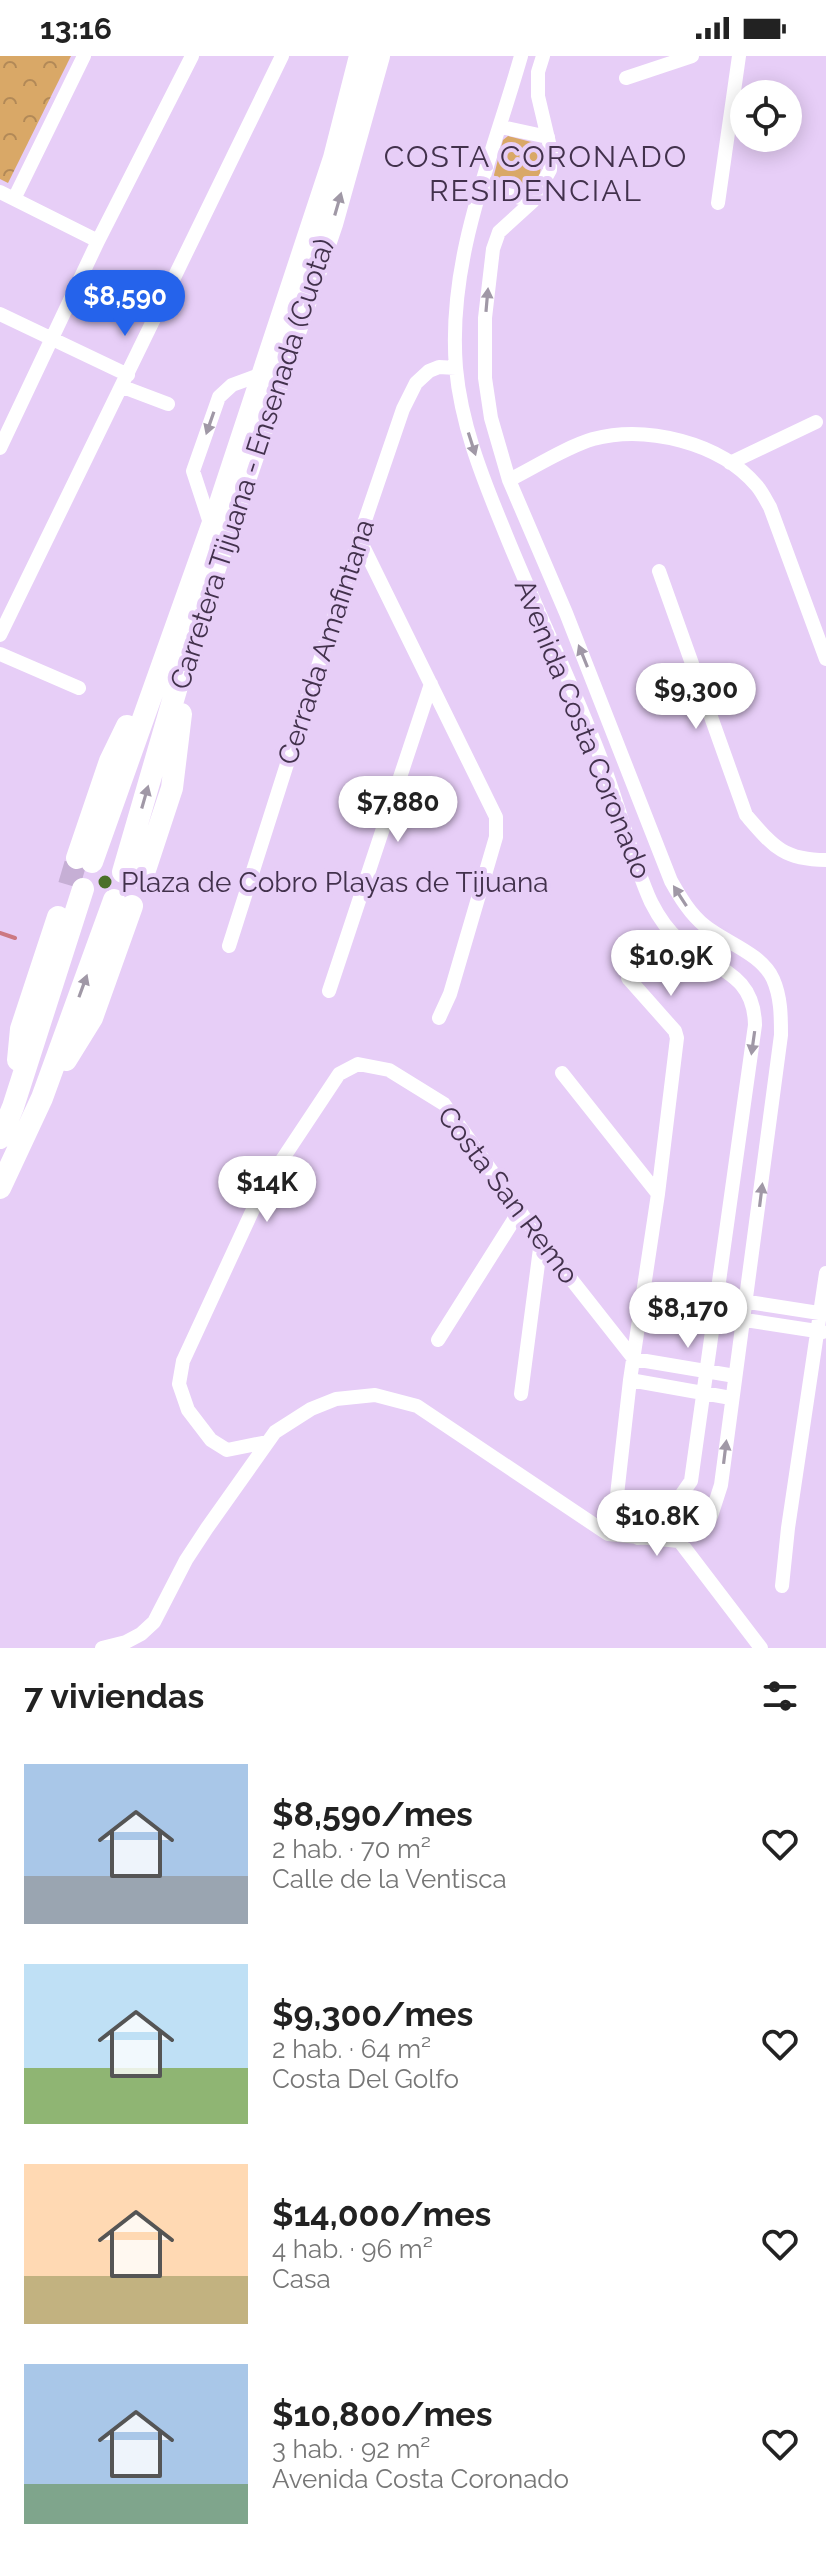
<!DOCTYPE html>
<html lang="es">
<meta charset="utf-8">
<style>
body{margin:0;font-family:Raleway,sans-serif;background:#f6f6f6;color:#222;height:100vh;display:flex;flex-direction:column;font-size:30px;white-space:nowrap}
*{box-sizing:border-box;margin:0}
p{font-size:26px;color:#767676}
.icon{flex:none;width:44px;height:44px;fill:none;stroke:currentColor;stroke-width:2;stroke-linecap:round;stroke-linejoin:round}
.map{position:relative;height:1592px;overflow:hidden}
.sheet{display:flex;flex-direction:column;background:#fff;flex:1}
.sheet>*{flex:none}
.tools{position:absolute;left:730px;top:24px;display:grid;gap:16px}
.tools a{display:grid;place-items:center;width:72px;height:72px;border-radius:50%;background:#fff;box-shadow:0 4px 20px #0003;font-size:40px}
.price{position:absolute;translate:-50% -68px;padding:0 18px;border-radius:28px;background:#fff;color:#222;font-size:26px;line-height:52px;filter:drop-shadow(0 2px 4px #0008)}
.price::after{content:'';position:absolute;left:50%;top:48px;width:24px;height:18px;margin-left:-12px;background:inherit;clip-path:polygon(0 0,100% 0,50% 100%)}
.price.active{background:#2563eb;color:#fff}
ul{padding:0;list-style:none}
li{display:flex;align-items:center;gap:24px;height:200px;padding:0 24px}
li span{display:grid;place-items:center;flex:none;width:224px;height:160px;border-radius:0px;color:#555}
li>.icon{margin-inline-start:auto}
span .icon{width:96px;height:96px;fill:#fffc;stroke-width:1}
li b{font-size:34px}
h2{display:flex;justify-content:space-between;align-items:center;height:96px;padding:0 24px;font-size:34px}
.status{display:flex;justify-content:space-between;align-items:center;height:56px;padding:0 40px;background:#fff;direction:ltr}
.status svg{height:22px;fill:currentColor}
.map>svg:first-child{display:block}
.grass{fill:#d9a867}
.forest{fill:url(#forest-crowns)}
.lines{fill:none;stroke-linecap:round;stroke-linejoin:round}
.stream{stroke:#cc7882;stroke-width:4}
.highway-tunnel{stroke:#c6afd5;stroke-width:22;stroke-dasharray:22 11;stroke-linecap:butt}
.minor{stroke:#fff;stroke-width:14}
.highway{stroke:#fff;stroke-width:22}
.oneway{fill:#a098a6}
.poi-dot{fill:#4b7029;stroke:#e7cef7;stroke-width:3}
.labels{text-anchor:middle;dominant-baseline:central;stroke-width:8;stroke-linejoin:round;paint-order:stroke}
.street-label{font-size:28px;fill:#42314c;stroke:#e7cef7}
.poi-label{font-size:28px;fill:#42314c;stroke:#e7cef7;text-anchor:start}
.neighbourhood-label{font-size:30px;letter-spacing:2px;fill:#42314c;stroke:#e7cef7}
</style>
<div class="status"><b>13:16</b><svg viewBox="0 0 49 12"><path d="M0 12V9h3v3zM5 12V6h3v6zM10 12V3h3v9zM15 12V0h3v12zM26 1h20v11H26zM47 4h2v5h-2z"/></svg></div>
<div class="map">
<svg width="826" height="1592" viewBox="0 0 826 1592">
<defs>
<pattern id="forest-crowns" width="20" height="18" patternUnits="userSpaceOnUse" patternTransform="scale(2)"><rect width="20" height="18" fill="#d9a867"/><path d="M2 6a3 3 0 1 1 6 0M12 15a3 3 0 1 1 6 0" fill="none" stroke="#b28957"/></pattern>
</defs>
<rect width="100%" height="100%" fill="#e7cef7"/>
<path class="grass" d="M508,80L539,88L543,93L540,117L531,134L496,124L494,119L503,84Z"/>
<path class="forest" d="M0,0H71L8,127L0,123Z"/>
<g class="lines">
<path class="stream" d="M0,877L15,882"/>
<path class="highway-tunnel" d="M69,829L77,802"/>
<path class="minor" d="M521,0C492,102 447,204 456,312C461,367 481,418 502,469C533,547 571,624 601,703C619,748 631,802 651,846C658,860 667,874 680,885C714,914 754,916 755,969L691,1425L663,1465L638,1482
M626,22L692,0
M501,71L548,81
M479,132L533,145
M0,136L98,185
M14,143L84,0
M718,147L739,0
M0,258L128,319
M123,331L168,348
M0,392L98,185L192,0
M730,407L816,366
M509,424C535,411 566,391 593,383C646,369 720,386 757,430C762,436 766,444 770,451L826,603
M211,470L193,415L219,341L232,329L262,318
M359,482L496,761V781L450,938L439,962
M659,515L746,759C773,790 783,804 826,804
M0,579L282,0
M0,598L79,632
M229,890L359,482L403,353L416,327L429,315L439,311L456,312
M329,935L431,628
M562,1017L658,1138
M716,1241L826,1258
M713,1259L823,1276
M438,1284L520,1154
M630,1324L731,1342
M521,1338L541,1185
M267,1386L227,1394L211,1384L188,1354L179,1328L183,1305L262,1134L339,1018L358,1008L389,1014L444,1048L541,1185L634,1303L735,1320
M617,1439L630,1324L658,1138L677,982L675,975L628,922
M674,1478L761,1592
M782,1530L788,1472L826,1217
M102,1592L126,1586L141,1578L154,1566L186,1504L207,1472L275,1376L311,1353L336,1343L375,1339L417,1350L608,1478L679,1485L711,1460L721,1429L781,979C781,960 781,941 773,923C761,897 726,887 705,870C690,858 680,841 671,825L566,557L509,424L491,362L485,322V262L493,193L499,176L533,145L550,114L551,95L538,40V16L543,0"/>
<path class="highway" d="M77,802L110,705L127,670
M92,806L220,447L334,102L360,0
M123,816L190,586L332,168L379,0
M142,823L172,732L181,658
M18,1004L21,973L58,861
M66,1004L92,962L132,850
M0,1082L13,1051L83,833
M0,1132L42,1042L114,844"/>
</g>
<defs><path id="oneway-solid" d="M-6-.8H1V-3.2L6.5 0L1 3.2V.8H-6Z" transform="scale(2)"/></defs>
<g class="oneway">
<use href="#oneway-solid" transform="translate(338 148) rotate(-74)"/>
<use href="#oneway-solid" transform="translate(487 244) rotate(-85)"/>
<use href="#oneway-solid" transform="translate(210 367) rotate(109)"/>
<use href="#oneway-solid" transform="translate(472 388) rotate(72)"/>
<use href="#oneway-solid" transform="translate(583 600) rotate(-112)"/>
<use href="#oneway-solid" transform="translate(145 741) rotate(-74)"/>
<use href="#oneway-solid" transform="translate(680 840) rotate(-123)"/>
<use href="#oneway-solid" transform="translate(83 930) rotate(-70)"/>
<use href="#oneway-solid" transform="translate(753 987) rotate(98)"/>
<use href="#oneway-solid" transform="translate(761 1139) rotate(-83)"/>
<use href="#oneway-solid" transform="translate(725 1396) rotate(-83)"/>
</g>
<circle class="poi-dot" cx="105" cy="826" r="8"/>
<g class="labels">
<g class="street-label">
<text transform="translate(252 408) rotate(-72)">Carretera Tijuana - Ensenada (Cuota)</text>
<text transform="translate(326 586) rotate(-72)">Cerrada Amafintana</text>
<text transform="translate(583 673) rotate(68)">Avenida Costa Coronado</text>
<text transform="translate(508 1139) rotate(53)">Costa San Remo</text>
</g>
<g class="poi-label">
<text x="121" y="826">Plaza de Cobro Playas de Tijuana</text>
</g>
<g class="neighbourhood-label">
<text x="536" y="100">COSTA CORONADO<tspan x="536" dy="34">RESIDENCIAL</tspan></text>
</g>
</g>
</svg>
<div class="tools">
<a><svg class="icon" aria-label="locate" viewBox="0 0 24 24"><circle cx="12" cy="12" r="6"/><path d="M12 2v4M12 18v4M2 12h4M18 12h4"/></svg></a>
</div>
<b class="price active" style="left:125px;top:282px">$8,590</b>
<b class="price" style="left:696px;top:675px">$9,300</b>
<b class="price" style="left:398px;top:788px">$7,880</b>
<b class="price" style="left:671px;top:942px">$10.9K</b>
<b class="price" style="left:267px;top:1168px">$14K</b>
<b class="price" style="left:688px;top:1294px">$8,170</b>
<b class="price" style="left:657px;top:1502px">$10.8K</b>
</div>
<section class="sheet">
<h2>7 viviendas<svg class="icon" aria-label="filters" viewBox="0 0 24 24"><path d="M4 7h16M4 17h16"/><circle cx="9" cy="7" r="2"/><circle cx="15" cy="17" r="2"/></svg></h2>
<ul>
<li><span style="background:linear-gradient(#a9c7e8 70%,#9aa5b1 0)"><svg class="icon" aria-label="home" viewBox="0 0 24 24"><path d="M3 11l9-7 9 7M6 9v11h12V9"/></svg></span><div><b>$8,590/mes</b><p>2 hab. · 70 m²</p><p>Calle de la Ventisca</p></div><svg class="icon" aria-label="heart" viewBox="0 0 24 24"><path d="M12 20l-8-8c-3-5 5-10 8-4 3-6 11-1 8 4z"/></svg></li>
<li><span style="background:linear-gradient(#bfe0f5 65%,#8fb573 0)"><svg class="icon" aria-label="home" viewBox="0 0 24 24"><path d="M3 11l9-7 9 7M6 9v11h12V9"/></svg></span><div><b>$9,300/mes</b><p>2 hab. · 64 m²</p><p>Costa Del Golfo</p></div><svg class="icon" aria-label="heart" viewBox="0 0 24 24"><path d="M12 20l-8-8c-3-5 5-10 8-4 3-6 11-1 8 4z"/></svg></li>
<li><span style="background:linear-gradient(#ffd9b3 70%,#c2b280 0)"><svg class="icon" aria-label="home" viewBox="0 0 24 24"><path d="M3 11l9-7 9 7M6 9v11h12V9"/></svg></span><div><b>$14,000/mes</b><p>4 hab. · 96 m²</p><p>Casa</p></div><svg class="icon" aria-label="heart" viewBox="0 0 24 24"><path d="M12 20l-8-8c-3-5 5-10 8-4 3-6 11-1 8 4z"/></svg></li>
<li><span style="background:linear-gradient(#a9c7e8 75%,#7fa58c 0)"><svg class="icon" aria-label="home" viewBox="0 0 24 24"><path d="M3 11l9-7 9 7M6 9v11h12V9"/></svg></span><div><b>$10,800/mes</b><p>3 hab. · 92 m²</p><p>Avenida Costa Coronado</p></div><svg class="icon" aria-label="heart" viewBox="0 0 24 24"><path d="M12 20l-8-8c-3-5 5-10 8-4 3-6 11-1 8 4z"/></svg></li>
</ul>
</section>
